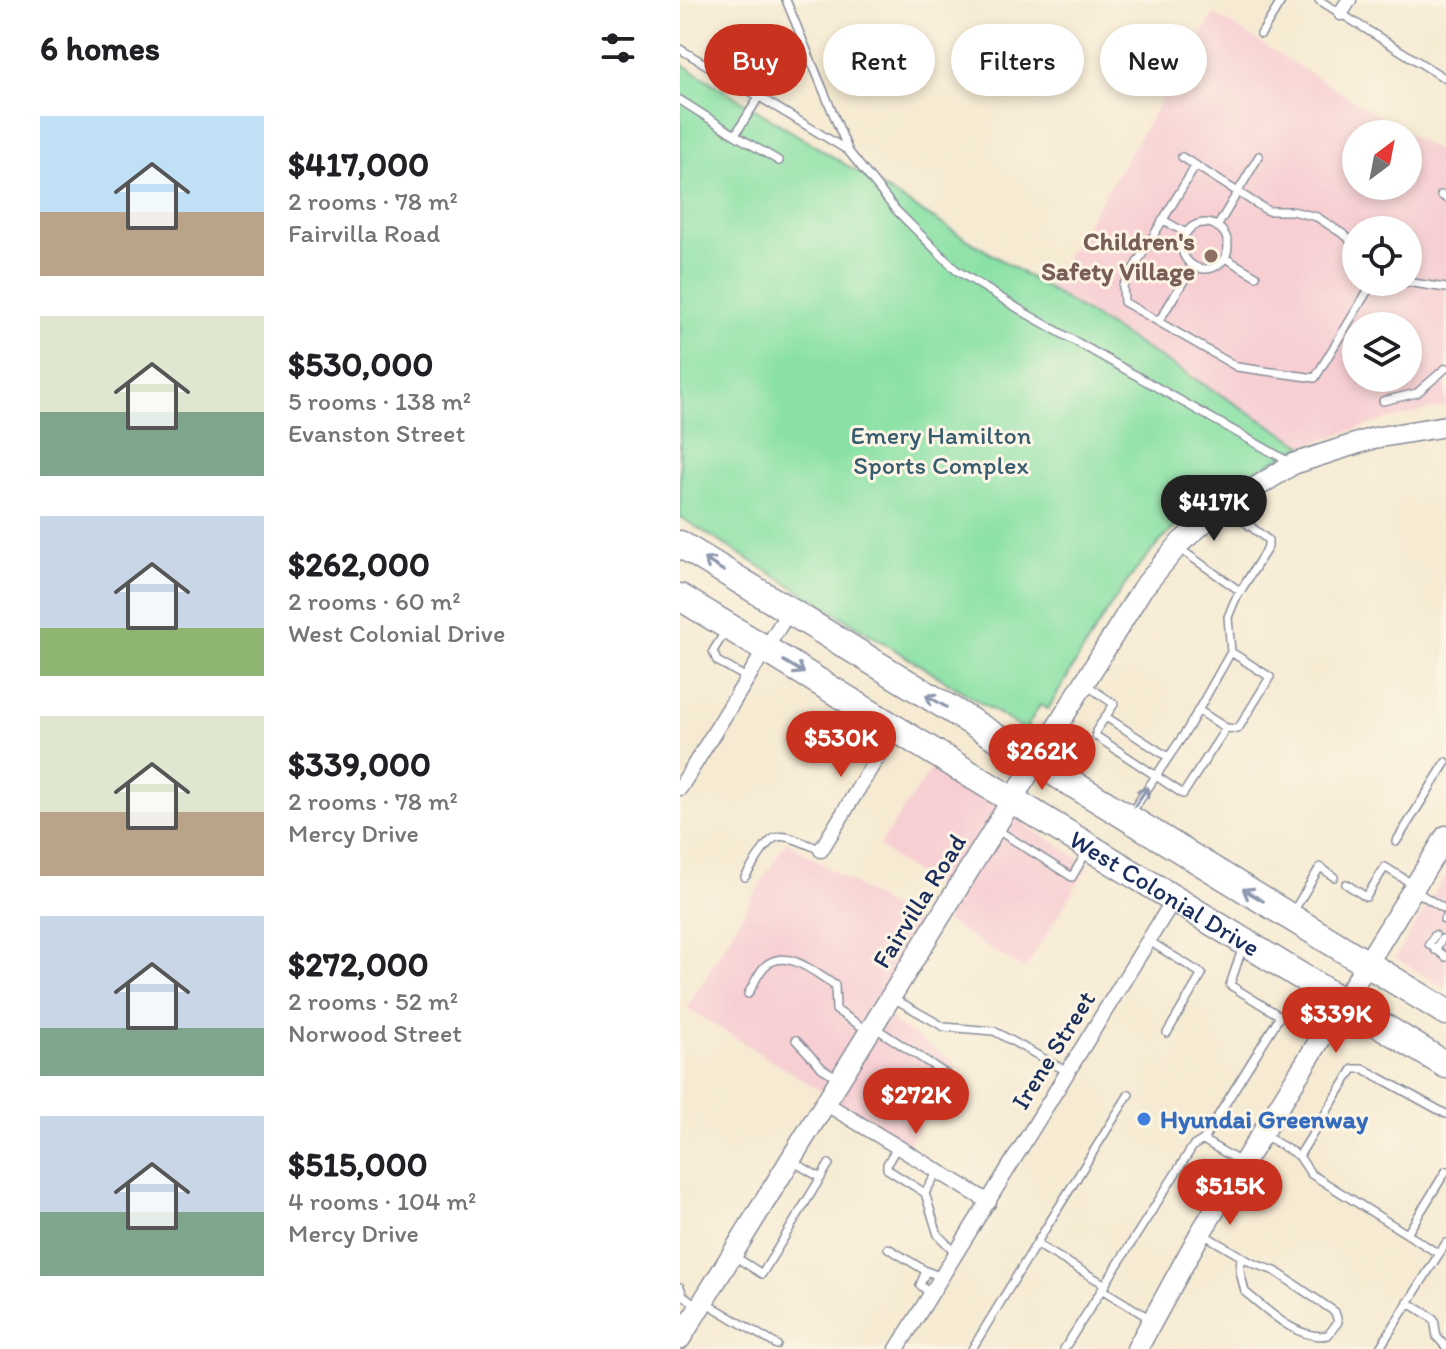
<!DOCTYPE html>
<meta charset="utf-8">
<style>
body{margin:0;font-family:Itim,sans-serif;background:#f6f6f6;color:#202124;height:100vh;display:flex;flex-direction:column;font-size:30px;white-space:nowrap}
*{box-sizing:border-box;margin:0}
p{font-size:26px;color:#757577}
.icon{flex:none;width:44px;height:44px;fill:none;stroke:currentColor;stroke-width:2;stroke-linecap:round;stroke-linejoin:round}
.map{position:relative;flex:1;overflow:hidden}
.panel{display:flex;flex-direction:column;background:#fff;width:680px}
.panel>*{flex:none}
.top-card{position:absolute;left:24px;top:24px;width:622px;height:72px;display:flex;gap:16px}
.needle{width:52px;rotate:32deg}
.fabs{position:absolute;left:662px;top:120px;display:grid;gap:16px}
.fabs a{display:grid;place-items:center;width:80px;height:80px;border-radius:50%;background:#fff;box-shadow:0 4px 12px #0003;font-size:40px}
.price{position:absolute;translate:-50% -68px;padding:0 18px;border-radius:28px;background:#c8321e;color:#fff;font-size:26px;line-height:52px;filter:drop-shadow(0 2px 4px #0008)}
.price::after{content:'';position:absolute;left:50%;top:48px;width:24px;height:18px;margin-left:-12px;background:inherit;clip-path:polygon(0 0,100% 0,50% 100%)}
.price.on{background:#222;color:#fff}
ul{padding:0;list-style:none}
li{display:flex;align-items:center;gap:24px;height:200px;padding:0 40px}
li span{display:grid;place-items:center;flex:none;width:224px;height:160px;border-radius:0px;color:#555}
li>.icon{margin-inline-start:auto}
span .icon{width:96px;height:96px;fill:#fffc;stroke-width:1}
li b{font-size:34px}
h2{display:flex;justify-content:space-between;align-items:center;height:96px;padding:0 40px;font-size:34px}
.tag{padding:0 28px;border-radius:36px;background:#fff;box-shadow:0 4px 12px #0003;font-size:28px;line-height:72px}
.tag.on{background:#c8321e;color:#fff}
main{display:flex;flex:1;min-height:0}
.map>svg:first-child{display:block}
.built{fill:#f7cfd3;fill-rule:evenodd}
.green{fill:#89e1a5;stroke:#528882;stroke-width:2}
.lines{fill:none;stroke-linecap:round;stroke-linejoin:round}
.lane-casing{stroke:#888c98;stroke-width:10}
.street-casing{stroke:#888c98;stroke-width:17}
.secondary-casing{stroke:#888c98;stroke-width:23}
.highway-casing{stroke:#888c98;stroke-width:29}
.lane{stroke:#fff;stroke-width:7}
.street{stroke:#fff;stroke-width:14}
.secondary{stroke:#fff;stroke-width:20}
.highway{stroke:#fff;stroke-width:26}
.oneway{stroke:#8d97ae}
.education-dot{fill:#8d6e63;stroke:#fcf5e5;stroke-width:3}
.shop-dot{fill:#3f7fe0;stroke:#fcf5e5;stroke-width:3}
.labels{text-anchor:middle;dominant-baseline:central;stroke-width:6;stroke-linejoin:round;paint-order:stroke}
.education-label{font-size:26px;font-weight:bold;fill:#785e54;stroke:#fcf5e5;text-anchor:end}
.park-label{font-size:26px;fill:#365c70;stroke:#fcf5e5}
.street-label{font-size:26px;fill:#1b2f5e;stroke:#fcf5e5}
.shop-label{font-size:26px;font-weight:bold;fill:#366cbe;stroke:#fcf5e5;text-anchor:start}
</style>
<main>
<section class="panel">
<h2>6 homes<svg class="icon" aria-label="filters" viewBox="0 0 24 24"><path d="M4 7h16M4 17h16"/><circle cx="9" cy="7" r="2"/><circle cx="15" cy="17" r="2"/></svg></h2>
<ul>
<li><span style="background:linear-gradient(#bfe0f5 60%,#b9a48a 0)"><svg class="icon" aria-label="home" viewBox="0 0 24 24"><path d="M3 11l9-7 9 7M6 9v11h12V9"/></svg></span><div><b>$417,000</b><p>2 rooms · 78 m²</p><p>Fairvilla Road</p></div></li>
<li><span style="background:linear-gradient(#dfe7d0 60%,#7fa58c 0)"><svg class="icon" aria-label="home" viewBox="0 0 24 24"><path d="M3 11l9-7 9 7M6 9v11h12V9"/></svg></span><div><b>$530,000</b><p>5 rooms · 138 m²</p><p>Evanston Street</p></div></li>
<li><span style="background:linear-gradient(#c9d6e8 70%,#8fb573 0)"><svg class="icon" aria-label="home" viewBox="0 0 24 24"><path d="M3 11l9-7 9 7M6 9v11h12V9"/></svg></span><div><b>$262,000</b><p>2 rooms · 60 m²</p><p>West Colonial Drive</p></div></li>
<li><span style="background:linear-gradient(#dfe7d0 60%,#b9a48a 0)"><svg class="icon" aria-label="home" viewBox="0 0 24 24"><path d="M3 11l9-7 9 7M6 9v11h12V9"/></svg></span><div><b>$339,000</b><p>2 rooms · 78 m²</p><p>Mercy Drive</p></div></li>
<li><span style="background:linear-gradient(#c9d6e8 70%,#7fa58c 0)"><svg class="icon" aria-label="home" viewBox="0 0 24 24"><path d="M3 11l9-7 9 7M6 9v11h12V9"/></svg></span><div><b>$272,000</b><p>2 rooms · 52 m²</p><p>Norwood Street</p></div></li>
<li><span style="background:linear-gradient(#c9d6e8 60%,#7fa58c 0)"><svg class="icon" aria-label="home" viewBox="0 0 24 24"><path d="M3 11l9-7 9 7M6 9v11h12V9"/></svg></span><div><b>$515,000</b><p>4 rooms · 104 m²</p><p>Mercy Drive</p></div></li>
</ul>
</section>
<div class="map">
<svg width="766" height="1349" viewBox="0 0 766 1349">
<rect width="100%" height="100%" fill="#fcf5e5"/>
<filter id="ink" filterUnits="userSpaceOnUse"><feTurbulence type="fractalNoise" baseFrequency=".0125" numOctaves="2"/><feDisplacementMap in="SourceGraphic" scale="16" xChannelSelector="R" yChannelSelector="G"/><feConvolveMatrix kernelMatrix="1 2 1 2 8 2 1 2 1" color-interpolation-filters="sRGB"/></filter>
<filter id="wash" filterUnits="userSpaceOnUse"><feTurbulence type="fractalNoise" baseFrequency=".006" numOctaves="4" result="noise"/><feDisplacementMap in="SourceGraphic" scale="32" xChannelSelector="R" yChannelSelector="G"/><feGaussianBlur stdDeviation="1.8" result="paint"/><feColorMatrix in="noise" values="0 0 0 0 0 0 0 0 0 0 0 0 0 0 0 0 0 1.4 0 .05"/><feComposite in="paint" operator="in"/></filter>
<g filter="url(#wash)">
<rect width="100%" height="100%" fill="#f6ead2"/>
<path class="built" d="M534,14L766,157V406L701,421L624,446L368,287ZM676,134H728V186H676ZM676,230H728V282H676ZM676,326H728V378H676Z
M252,768L409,864L345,970L264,920L277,899L219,862L199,846Z
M106,841L243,928L197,1004L216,1024L277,1064L228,1145L7,1008Z
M766,874V989L715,958Z"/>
<path class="green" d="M0,63L624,446C572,471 521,499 481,541C435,589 403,653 368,709L360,705L345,730L0,517Z"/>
</g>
<g filter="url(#ink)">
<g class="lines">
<g class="lane-casing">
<path id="lane" d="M106,0L169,152L215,209L276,270L347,314L611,463
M639,0L766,79
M581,34L602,0
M0,49L167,150
M0,100L55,135L79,97
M55,135L99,161
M502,157L588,211H612L637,217L666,236L676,247
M516,165L443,286L444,302L557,367L635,378L693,282
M761,195L766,198
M483,220L506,233
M502 246a23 23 0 1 1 46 0a23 23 0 1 1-46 0Z
M537,227L579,156
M545,258L576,276
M726,282L766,288
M479,321L513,266
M703,401L737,393L766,368
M500,549L560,591
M45,632L33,651L37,661L67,678
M405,684L434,704L416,731V736L503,794L546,728L518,710
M426,717L488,757
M546,728L558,729L590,677L551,652
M451,813L507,730L551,652L548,617L555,600L588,547V540L548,509
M316,829L392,877L407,851
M716,842L766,762
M65,877C96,832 88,827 141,850
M666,884L686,897L705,867L734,885
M734,890L766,910
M613,912L640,867L654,877
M764,920L766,916
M755,935L749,944L766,957
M469,941L522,974L487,1033
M755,950L762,939
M68,994C73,986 78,973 85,966C107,947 135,973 155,985L156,1010L187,1030
M213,998L264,1027L314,1031L388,1072
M194,1027L266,1074L251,1100
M116,1040L142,1068L158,1078
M584,1135L619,1156L631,1174L727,1234L766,1171
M217,1147L207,1164V1169L245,1193L258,1171
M619,1156L673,1069H684L766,1114
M112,1161L141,1178
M561,1162L523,1140L600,1016L550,985L562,949
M245,1193L258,1235L276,1253
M523,1234L572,1263L595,1271L655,1312L658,1322L648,1335C617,1341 588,1310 565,1292L560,1271L561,1256
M208,1248L246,1271L262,1277
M759,1254L766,1243
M54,1256L82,1274L149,1164
M246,1271L240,1285L251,1294
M426,1285L356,1244L449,1094
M0,1287L3,1295L18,1306
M423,1290L469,1318
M25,1302L97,1345
M728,1302L754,1319L757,1337L766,1347
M292,1349L356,1244
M384,1349L513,1146L523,1140
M699,1349L759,1254L727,1234"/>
</g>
<g class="street-casing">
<path id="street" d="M661,13L669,0
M0,788L109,611
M141,850L215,728
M145,1103L309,1202
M217,1349L494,899"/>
</g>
<g class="secondary-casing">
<path id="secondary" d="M0,1339L462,589L501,542L534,514L613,464L694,438L766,426
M457,1349L521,1232L766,836"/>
</g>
<g class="highway-casing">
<g id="highway">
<path d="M0,544L766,1012"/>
<path id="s1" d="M0,597L766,1065"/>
</g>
</g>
<use href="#lane" class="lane"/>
<use href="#street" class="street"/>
<use href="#secondary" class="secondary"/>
<use href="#highway" class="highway"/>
</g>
<defs><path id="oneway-shaft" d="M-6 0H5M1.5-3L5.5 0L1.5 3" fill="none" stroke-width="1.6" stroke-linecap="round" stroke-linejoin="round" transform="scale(2)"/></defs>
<g class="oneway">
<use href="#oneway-shaft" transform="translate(34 565) rotate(-148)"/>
<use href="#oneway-shaft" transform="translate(114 667) rotate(31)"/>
<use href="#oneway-shaft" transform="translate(256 701) rotate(-149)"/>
<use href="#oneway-shaft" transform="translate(461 797) rotate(-56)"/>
<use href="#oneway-shaft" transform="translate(573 895) rotate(-149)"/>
</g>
</g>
<circle class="education-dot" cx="531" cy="256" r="8"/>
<circle class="shop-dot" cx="464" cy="1119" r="8"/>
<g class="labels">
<g class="education-label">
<text x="515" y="241">Children's<tspan x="515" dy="30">Safety Village</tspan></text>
</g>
<g class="park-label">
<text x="261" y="435">Emery Hamilton<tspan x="261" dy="30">Sports Complex</tspan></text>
</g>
<g class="street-label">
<text stroke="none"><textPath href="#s1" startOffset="568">West Colonial Drive</textPath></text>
<text transform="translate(239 901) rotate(-58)">Fairvilla Road</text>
<text transform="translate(373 1050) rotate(-58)">Irene Street</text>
</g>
<g class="shop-label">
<text x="480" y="1119">Hyundai Greenway</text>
</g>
</g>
</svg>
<div class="fabs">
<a><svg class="needle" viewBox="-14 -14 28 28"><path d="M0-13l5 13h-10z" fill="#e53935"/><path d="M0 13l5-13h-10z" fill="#757577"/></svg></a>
<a><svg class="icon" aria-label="locate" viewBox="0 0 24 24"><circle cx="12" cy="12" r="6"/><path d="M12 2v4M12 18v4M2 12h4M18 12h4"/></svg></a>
<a><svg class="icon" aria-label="layers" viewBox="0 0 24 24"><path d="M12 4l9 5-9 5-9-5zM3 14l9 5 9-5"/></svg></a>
</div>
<b class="price on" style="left:534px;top:543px">$417K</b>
<b class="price" style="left:161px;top:779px">$530K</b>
<b class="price" style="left:362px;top:792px">$262K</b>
<b class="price" style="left:656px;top:1055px">$339K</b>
<b class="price" style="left:236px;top:1136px">$272K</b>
<b class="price" style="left:550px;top:1227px">$515K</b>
<div class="top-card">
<a class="tag on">Buy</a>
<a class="tag">Rent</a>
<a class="tag">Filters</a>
<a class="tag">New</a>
</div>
</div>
</main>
